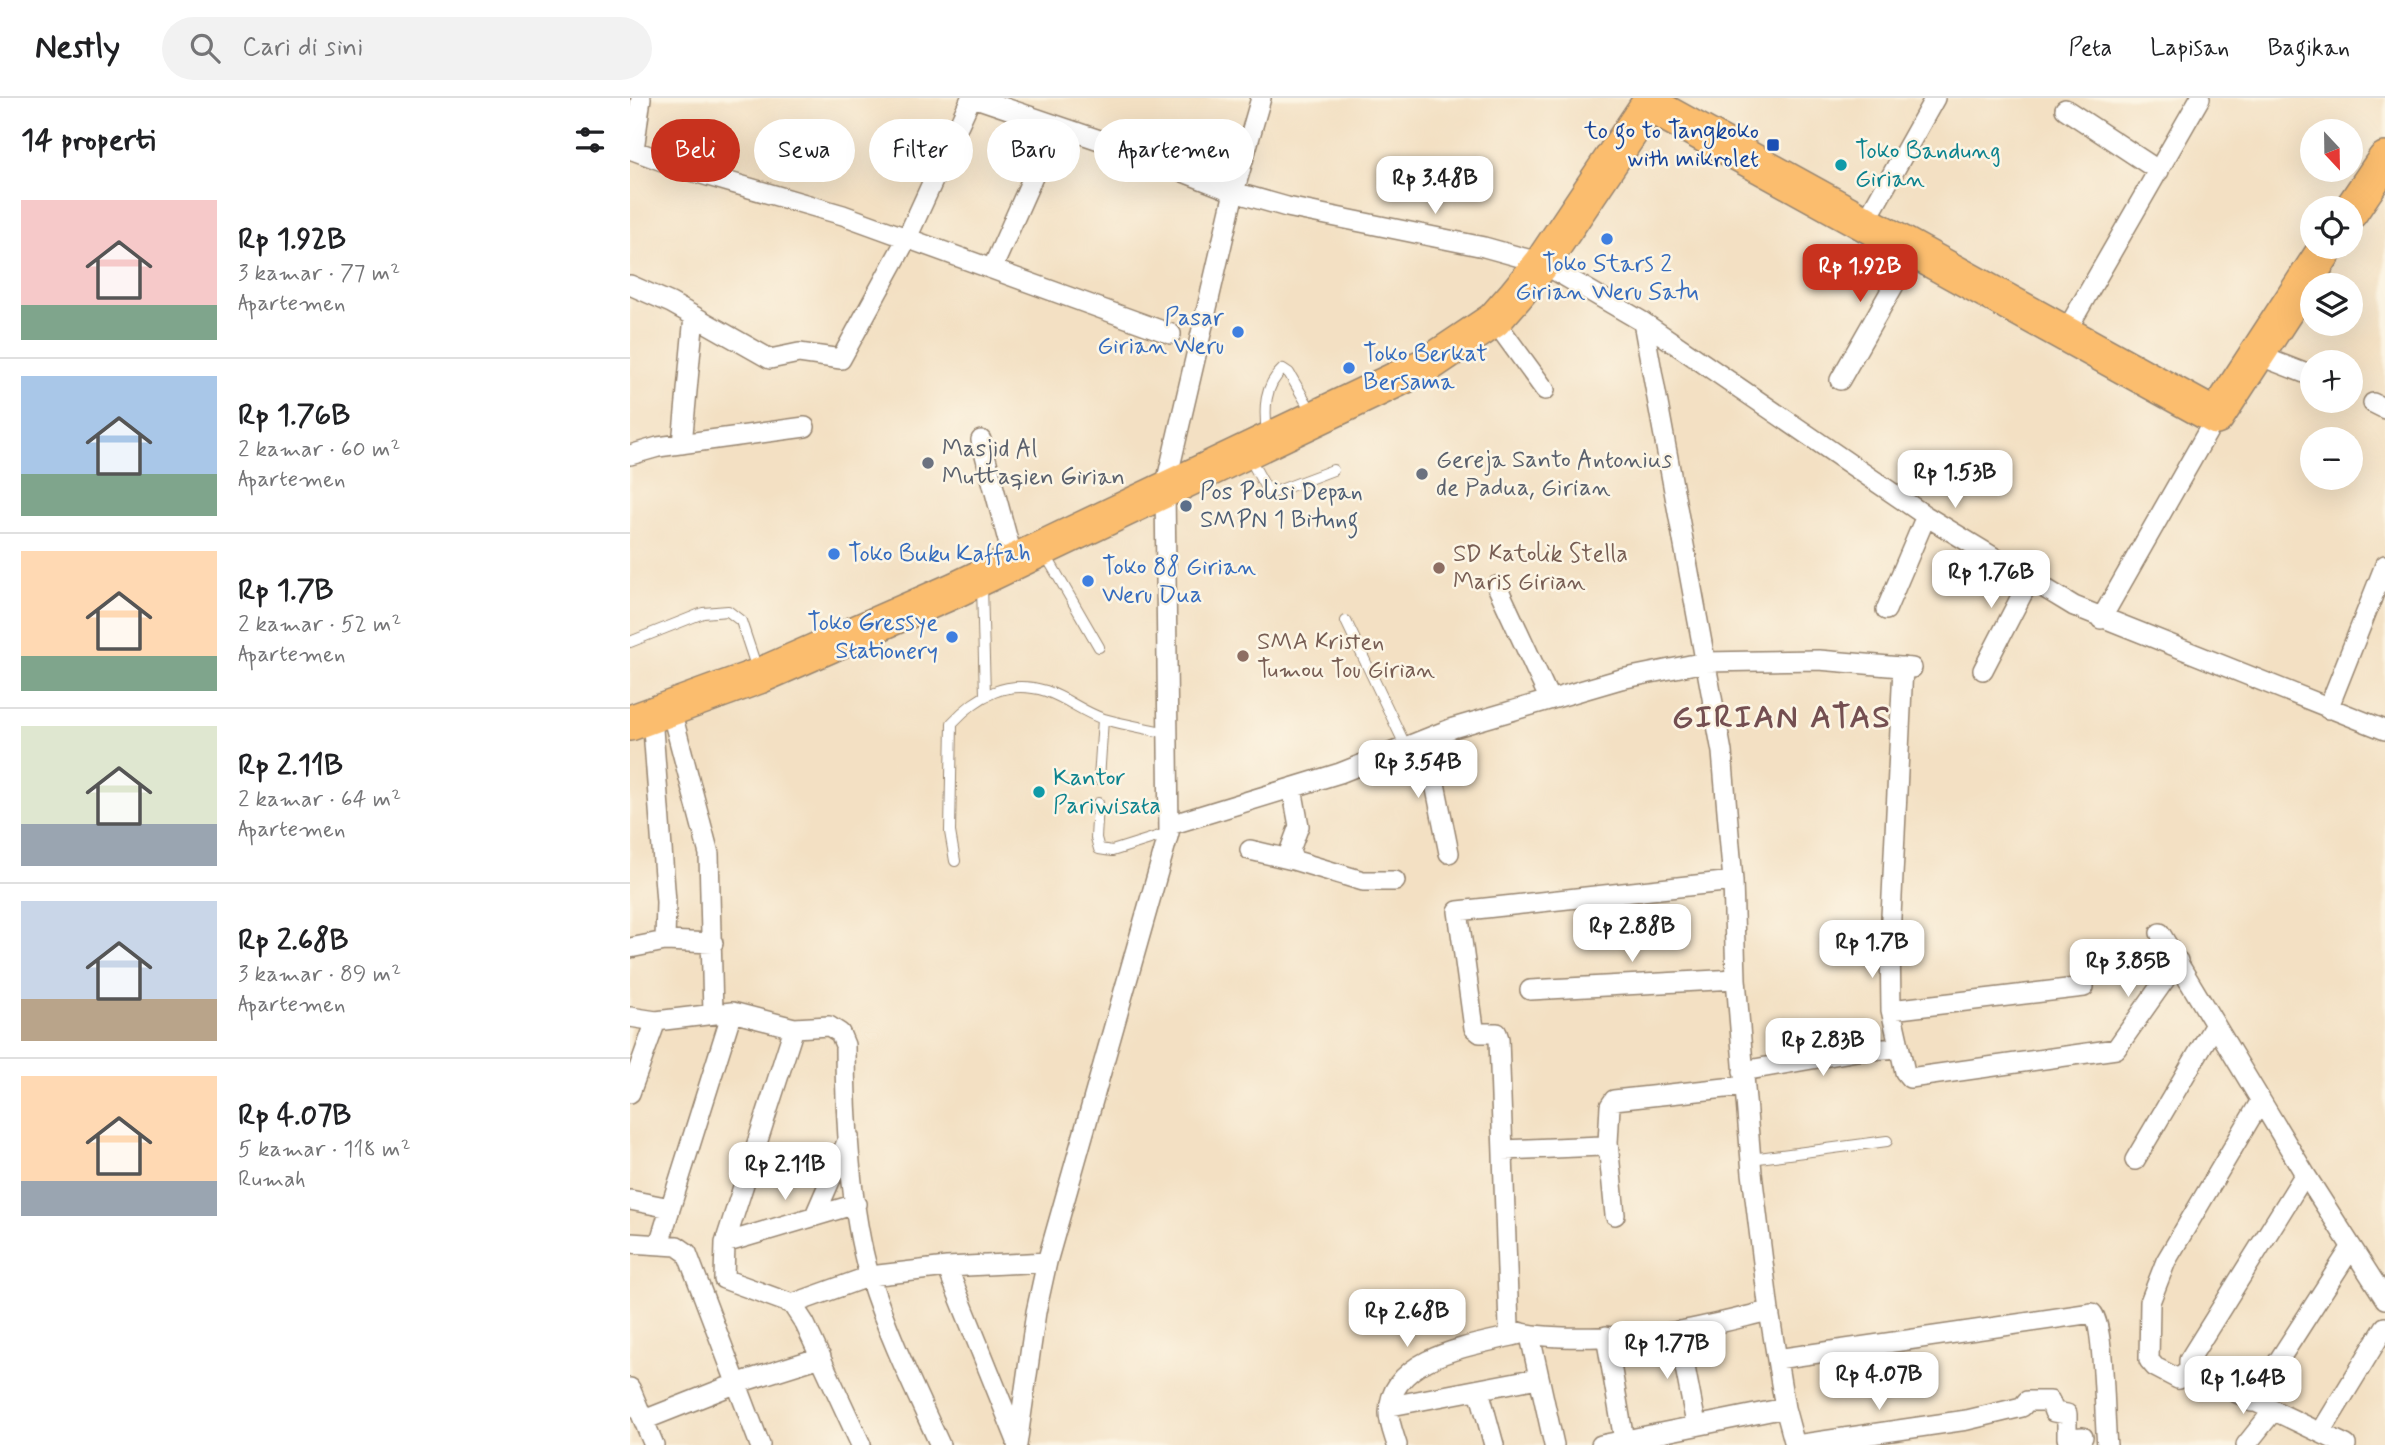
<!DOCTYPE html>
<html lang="id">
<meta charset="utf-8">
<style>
body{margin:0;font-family:Mynerve,sans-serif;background:#f2f2f2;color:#202124;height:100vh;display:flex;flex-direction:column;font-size:26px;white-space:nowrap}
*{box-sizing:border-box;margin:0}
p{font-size:23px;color:#757577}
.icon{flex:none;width:38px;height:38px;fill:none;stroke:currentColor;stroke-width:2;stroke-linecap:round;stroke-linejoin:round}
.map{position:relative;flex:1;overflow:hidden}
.details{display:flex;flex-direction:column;background:#fff;width:630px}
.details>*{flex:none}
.guide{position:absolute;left:21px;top:21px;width:665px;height:63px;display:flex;gap:14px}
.needle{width:46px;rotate:158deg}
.controls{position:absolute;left:1670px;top:21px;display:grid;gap:14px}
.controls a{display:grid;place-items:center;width:63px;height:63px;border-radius:50%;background:#fff;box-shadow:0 7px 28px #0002;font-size:35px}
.price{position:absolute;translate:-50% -60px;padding:0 16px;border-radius:14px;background:#fff;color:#222;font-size:23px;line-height:46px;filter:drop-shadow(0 2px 4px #0008)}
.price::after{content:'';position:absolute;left:50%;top:42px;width:21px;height:16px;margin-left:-10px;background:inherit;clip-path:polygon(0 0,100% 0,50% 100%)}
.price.current{background:#c8321e;color:#fff}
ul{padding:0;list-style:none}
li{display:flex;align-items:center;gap:21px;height:175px;padding:0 21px}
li+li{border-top:2px solid #e0e0e0}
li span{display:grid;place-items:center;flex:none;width:196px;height:140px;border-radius:0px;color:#555}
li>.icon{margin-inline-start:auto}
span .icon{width:84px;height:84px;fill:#fffc;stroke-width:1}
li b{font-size:30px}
h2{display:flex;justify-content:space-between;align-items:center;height:84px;padding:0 21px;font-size:30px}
.tag{padding:0 24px;border-radius:32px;background:#fff;box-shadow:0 7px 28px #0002;font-size:24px;line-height:63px}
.tag.current{background:#c8321e;color:#fff}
header{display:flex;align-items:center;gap:42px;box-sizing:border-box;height:98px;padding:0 35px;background:#fff;border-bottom:2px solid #e0e0e0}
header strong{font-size:33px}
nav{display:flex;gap:38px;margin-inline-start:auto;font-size:24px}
.search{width:490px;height:63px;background:#f2f2f2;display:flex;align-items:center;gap:18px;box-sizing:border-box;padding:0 24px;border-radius:38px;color:#757577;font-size:26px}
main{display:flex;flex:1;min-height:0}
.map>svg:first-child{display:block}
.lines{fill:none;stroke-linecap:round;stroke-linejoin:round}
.lane-casing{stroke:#978570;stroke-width:12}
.street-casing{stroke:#978570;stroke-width:22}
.highway-casing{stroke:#978570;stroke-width:38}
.lane{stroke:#fff;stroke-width:10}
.street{stroke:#fff;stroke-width:19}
.highway{stroke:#fbbd6e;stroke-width:35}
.transit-dot{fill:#1a4fb4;stroke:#fcf5e5;stroke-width:2.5}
.culture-dot{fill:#0f9aa8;stroke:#fcf5e5;stroke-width:2.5}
.shop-dot{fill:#3f7fe0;stroke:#fcf5e5;stroke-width:2.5}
.worship-dot{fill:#6b7280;stroke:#fcf5e5;stroke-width:2.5}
.service-dot{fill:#5c6f8a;stroke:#fcf5e5;stroke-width:2.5}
.education-dot{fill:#8d6e63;stroke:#fcf5e5;stroke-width:2.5}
.labels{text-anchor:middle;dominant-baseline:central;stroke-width:5;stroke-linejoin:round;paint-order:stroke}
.transit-label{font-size:24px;fill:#164399;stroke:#fcf5e5;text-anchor:end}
.culture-label{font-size:24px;fill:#0d838f;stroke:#fcf5e5;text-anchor:start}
.shop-label{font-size:24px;fill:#366cbe;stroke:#fcf5e5;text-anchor:start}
.worship-label{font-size:24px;fill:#5b616d;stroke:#fcf5e5;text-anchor:start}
.service-label{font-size:24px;fill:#4e5e75;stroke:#fcf5e5;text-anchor:start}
.education-label{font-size:24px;fill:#785e54;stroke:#fcf5e5;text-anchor:start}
.district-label{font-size:32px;font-weight:bold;letter-spacing:2px;fill:#744f51;stroke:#fcf5e5}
</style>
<header>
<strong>Nestly</strong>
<div class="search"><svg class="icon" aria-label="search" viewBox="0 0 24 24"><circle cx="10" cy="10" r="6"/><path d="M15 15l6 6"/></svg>Cari di sini</div>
<nav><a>Peta</a><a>Lapisan</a><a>Bagikan</a></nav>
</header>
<main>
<section class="details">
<h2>14 properti<svg class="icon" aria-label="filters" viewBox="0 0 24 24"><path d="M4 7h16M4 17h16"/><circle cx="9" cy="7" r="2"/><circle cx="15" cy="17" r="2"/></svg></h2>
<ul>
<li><span style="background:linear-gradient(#f6c9c9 75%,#7fa58c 0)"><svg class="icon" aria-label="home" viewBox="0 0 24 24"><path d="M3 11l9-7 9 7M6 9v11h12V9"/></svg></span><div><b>Rp 1.92B</b><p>3 kamar · 77 m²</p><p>Apartemen</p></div></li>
<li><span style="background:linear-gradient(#a9c7e8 70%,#7fa58c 0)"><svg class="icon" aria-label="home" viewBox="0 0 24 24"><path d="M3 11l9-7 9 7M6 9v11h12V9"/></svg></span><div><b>Rp 1.76B</b><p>2 kamar · 60 m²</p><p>Apartemen</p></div></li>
<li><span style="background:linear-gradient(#ffd9b3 75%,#7fa58c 0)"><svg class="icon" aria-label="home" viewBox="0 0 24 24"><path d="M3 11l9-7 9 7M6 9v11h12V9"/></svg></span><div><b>Rp 1.7B</b><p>2 kamar · 52 m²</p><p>Apartemen</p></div></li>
<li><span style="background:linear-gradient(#dfe7d0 70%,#9aa5b1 0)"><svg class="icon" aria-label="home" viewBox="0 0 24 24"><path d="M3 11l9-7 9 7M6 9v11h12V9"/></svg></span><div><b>Rp 2.11B</b><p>2 kamar · 64 m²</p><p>Apartemen</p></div></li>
<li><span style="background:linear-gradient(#c9d6e8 70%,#b9a48a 0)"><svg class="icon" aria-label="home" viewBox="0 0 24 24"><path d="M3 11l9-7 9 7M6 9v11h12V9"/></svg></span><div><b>Rp 2.68B</b><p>3 kamar · 89 m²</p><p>Apartemen</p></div></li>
<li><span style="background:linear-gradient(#ffd9b3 75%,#9aa5b1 0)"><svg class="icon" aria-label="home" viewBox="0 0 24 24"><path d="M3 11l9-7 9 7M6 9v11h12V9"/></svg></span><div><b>Rp 4.07B</b><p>5 kamar · 118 m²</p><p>Rumah</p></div></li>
</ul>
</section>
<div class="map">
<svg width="1755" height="1347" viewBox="0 0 1755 1347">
<rect width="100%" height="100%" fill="#fcf5e5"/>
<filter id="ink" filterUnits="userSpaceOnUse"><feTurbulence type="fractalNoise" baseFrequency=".0143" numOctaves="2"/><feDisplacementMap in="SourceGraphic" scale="14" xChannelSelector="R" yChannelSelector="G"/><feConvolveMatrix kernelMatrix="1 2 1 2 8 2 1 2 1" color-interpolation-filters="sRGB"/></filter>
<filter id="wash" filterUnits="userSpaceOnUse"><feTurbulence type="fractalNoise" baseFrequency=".00686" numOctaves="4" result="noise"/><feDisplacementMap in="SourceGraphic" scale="28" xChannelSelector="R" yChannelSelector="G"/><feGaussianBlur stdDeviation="1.57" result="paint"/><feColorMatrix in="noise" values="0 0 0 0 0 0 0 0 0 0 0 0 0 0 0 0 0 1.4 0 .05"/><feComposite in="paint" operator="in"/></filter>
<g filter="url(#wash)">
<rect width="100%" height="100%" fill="#f3e0c3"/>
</g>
<g filter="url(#ink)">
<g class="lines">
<g class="lane-casing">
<path id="lane" d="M637,335C634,311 634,288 653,271L659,275L683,316
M618,357L637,392L642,395L703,372
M414,454L469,549
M352,488L355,597
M716,523L776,649
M0,544L73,515L98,513L111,523L127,571
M469,681L473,621
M468,705L466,740L469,751L482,753L539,735
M325,763L320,734L322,625C348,597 377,581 416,593C437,600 454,615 474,621C495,627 517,630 537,635
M1121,1061L1257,1043"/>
</g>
<g class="street-casing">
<path id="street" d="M346,0L490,49L604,94L657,109L854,149L912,165L1013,224L1296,418L1444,508L1755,632
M1435,11L1529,73
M0,51L54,71L213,117L541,236
M4,52L11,0
M1236,123L1305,0
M362,171L407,70
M0,187L41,205L140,261L169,255L211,261L276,142L341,0
M864,222L915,292
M1013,224L1092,654L1103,783L1106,881L1122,1075L1139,1213L1155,1310L1165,1347
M1435,235L1570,0
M1625,256L1682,278
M1210,282L1285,150
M1743,305L1755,311
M351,342L384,465
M52,346L64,218
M0,357L28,349L175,329
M867,488L919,600
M1256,512L1296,418
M1471,521L1586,319
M1273,569L1260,840L1261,912L1275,974L1280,980L1486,951L1548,863
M1353,572L1399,483
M1698,611L1755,467
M41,612L79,756L83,916
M22,618L36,804L35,843
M796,641L819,755
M662,690L669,728L660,752L663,762L733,783H765
M540,727L710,675L823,630L991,581L1075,564L1189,562L1282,570
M620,752L663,762
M1103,783L828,813L844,930L850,935H867L869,941L879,1229C895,1246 1023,1238 1049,1233C1080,1228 1109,1220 1139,1213
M1530,835L1675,1076L1559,1262V1272L1716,1347
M0,850L35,843L83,845
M900,892L1106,881
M1261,912L1454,889
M0,919L26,923
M164,930L95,1145L94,1181L162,1206L240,1178L317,1169L417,1164
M1113,973L1227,953L1268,950
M0,995L26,923L102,914L164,930L199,928L210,935L215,947C215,1017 220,1113 240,1180C258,1237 285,1292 310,1347
M978,1045L985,1117
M873,1052L972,1048L978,1045L980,1008L984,1002L1114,988
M1505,1062L1584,928
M1675,1076L1755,1201
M0,1102L40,1110
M186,1115L219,1039
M0,1145L47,1148L57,1155L130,1347
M95,1145L226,1106
M29,1146L102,914
M317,1169L387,1343
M162,1206L175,1226L231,1347
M1048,1233L1066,1326
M900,1238L924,1347
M976,1238L994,1342
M1147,1261L1462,1215C1475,1226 1474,1324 1477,1347
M1559,1272L1548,1281L1525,1269L1519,1262L1520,1204L1536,1163L1630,1004
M0,1290L24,1347
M849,1292L864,1347
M1622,1304L1721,1150
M761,1308L908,1280
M14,1322L105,1286L191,1259
M1691,1334L1755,1229
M387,1347L406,1214L417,1164L539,735L535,390L604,94L631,0
M767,1347C764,1337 759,1325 759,1315C760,1256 849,1247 890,1236
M971,1347L1155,1310
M1166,1347L1337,1322L1392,1309L1397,1303H1420L1424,1314L1437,1316V1340L1453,1339
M1616,1347L1643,1313"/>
</g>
<g class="highway-casing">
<path id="highway" d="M1019,6L1586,319L1697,149
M1720,114L1755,62
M0,625L129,578L325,492L797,267L864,222L886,197L912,165L1023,0"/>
</g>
<use href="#lane" class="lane"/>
<use href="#street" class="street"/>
<use href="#highway" class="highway"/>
</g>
</g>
<rect class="transit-dot" x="1136" y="40" width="14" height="14" rx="3.5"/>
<g class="culture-dot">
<circle cx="1211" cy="67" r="7"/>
<circle cx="409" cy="694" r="7"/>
</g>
<g class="shop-dot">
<circle cx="977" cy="141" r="7"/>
<circle cx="608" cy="234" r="7"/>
<circle cx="719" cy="270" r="7"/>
<circle cx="204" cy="456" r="7"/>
<circle cx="458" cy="483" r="7"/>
<circle cx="322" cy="539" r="7"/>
</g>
<g class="worship-dot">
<circle cx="298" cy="365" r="7"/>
<circle cx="792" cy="376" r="7"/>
</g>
<circle class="service-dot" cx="556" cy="408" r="7"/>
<g class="education-dot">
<circle cx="809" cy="470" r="7"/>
<circle cx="613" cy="558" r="7"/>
</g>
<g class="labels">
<g class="transit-label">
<text x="1129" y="33">to go to Tangkoko<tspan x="1129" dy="28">with mikrolet</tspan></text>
</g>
<g class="culture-label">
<text x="1225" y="53">Toko Bandung<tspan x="1225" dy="28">Girian</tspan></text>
<text x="423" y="680">Kantor<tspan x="423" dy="28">Pariwisata</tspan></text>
</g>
<g class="shop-label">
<text x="977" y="166" text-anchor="middle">Toko Stars 2<tspan x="977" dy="28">Girian Weru Satu</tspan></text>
<text x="594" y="220" text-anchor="end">Pasar<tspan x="594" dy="28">Girian Weru</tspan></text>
<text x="733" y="256">Toko Berkat<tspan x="733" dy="28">Bersama</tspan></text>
<text x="218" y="456">Toko Buku Kaffah</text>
<text x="472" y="469">Toko 88 Girian<tspan x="472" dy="28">Weru Dua</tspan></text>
<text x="308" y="525" text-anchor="end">Toko Gressye<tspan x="308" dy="28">Stationery</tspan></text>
</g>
<g class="worship-label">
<text x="312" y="351">Masjid Al<tspan x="312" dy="28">Muttaqien Girian</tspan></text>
<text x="806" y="362">Gereja Santo Antonius<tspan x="806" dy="28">de Padua, Girian</tspan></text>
</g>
<g class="service-label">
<text x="570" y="394">Pos Polisi Depan<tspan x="570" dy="28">SMPN 1 Bitung</tspan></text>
</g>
<g class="education-label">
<text x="823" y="456">SD Katolik Stella<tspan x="823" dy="28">Maris Girian</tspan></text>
<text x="627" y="544">SMA Kristen<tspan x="627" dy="28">Tumou Tou Girian</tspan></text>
</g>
<g class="district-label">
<text x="1152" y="620">GIRIAN ATAS</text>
</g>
</g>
</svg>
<div class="controls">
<a><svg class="needle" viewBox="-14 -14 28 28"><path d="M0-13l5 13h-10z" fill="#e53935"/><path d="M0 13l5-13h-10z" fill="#757577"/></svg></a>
<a><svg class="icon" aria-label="locate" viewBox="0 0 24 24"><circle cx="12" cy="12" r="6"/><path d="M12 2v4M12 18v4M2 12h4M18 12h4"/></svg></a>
<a><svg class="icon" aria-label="layers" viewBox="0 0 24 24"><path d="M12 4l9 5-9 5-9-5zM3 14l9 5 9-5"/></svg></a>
<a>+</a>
<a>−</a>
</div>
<b class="price" style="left:805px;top:118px">Rp 3.48B</b>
<b class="price current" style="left:1230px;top:206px">Rp 1.92B</b>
<b class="price" style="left:1325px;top:412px">Rp 1.53B</b>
<b class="price" style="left:1361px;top:512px">Rp 1.76B</b>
<b class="price" style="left:788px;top:702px">Rp 3.54B</b>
<b class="price" style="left:1002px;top:866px">Rp 2.88B</b>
<b class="price" style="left:1242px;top:882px">Rp 1.7B</b>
<b class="price" style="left:1498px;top:901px">Rp 3.85B</b>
<b class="price" style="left:1193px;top:980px">Rp 2.83B</b>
<b class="price" style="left:155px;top:1104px">Rp 2.11B</b>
<b class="price" style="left:777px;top:1251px">Rp 2.68B</b>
<b class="price" style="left:1037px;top:1283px">Rp 1.77B</b>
<b class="price" style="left:1249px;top:1314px">Rp 4.07B</b>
<b class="price" style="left:1613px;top:1318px">Rp 1.64B</b>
<div class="guide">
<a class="tag current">Beli</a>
<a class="tag">Sewa</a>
<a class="tag">Filter</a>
<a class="tag">Baru</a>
<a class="tag">Apartemen</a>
</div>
</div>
</main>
